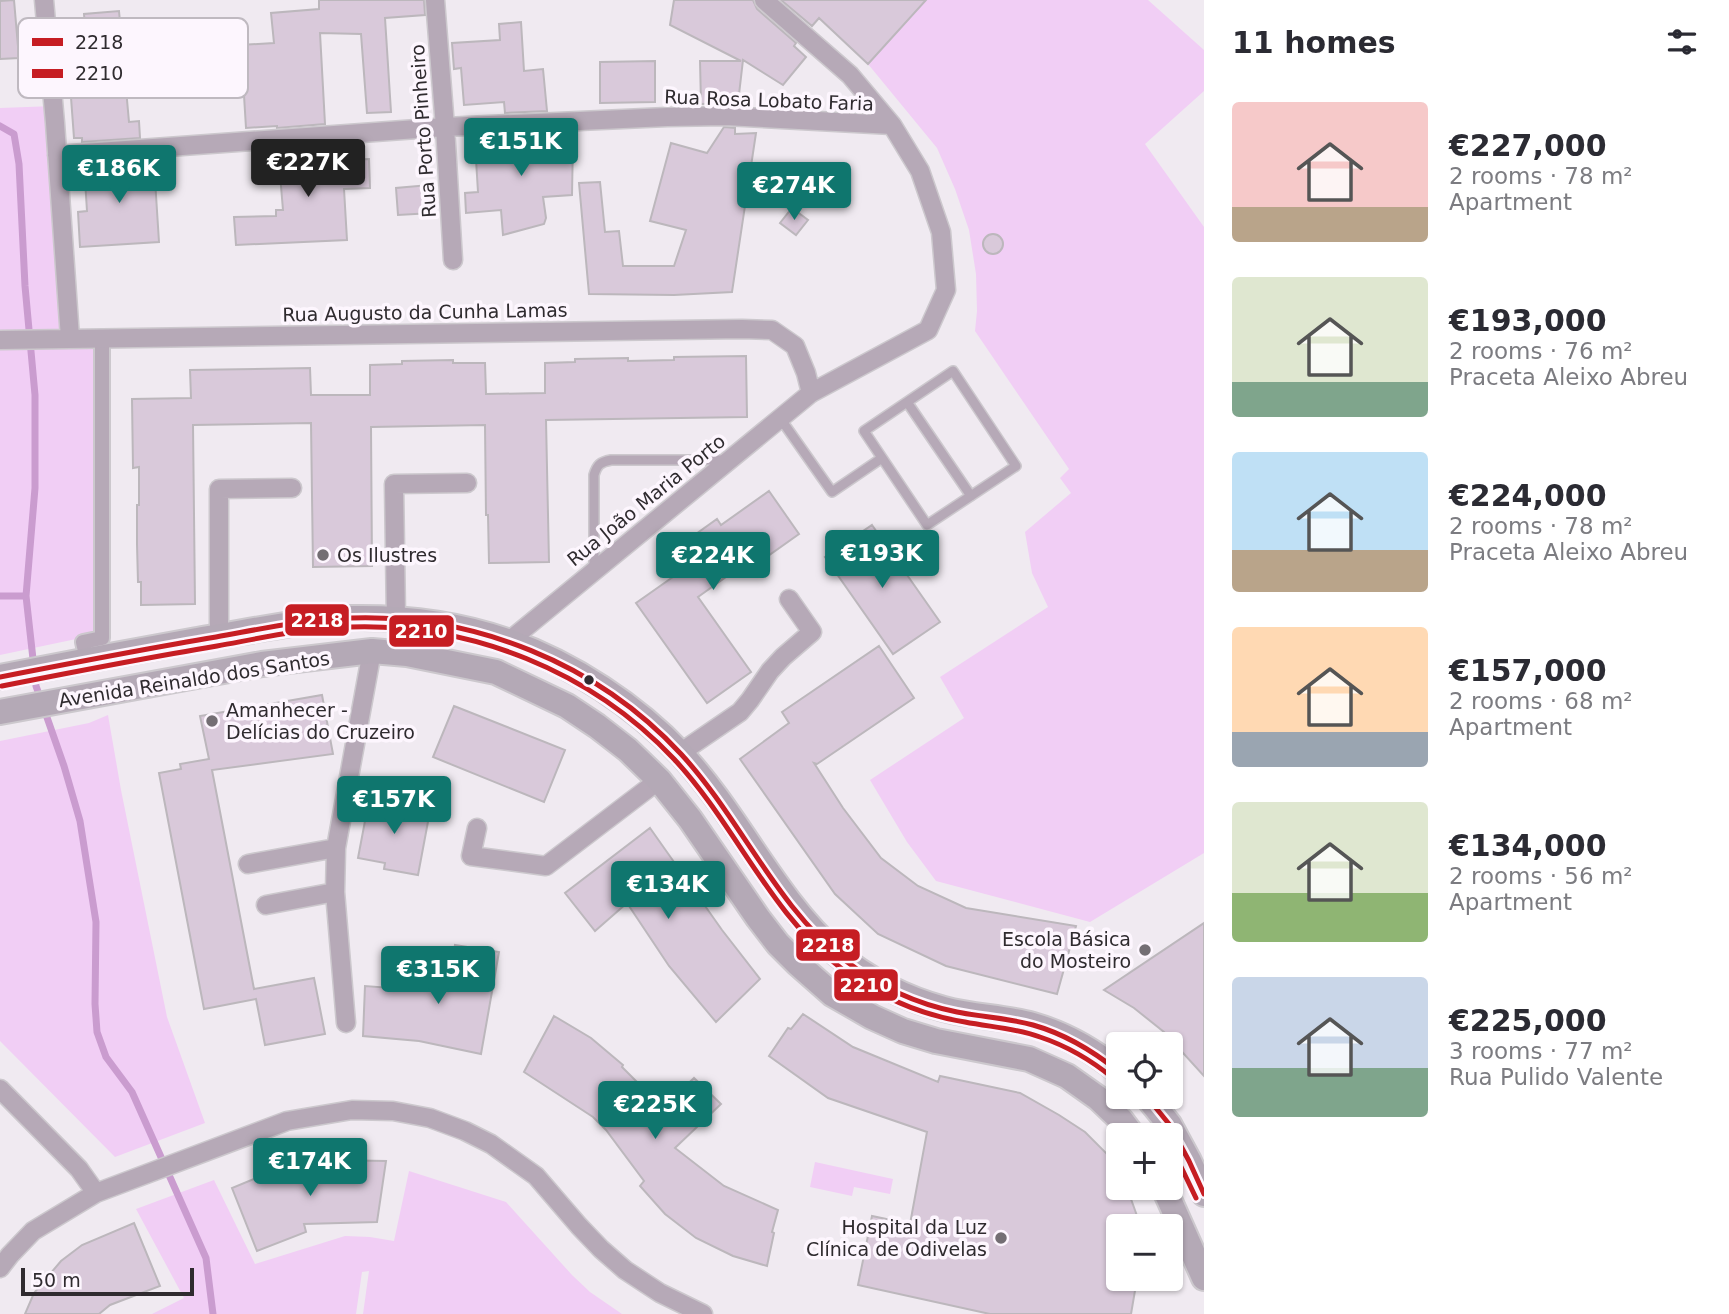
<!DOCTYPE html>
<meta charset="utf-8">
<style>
body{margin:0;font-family:"DejaVu Sans",sans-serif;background:#f7f7f7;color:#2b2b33;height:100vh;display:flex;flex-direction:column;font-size:26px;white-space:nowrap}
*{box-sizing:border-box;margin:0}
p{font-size:23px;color:#7c7c81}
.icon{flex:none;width:38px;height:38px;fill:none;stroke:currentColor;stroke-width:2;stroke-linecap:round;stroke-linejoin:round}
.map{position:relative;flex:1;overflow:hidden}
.sheet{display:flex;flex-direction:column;background:#fff;width:525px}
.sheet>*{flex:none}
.controls{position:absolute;left:1106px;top:1032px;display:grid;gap:14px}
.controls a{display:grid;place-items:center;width:77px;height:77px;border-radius:7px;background:#fff;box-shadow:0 2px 5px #0004;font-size:35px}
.scale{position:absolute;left:21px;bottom:18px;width:173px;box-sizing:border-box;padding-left:7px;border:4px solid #2f2b2f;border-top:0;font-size:19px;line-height:24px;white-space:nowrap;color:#2f2b2f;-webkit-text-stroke:5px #fdf6fe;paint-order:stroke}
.price{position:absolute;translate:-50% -60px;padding:0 16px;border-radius:7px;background:#0f766e;color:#fff;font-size:23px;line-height:46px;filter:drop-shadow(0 2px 4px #0008)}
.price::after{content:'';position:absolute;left:50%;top:42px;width:21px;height:16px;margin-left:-10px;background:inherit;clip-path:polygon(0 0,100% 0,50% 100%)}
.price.current{background:#222;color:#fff}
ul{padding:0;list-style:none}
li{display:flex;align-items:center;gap:21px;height:175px;padding:0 28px}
li span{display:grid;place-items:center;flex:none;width:196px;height:140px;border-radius:7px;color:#555}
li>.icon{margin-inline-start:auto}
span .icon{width:84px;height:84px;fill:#fffc;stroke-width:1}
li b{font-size:30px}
h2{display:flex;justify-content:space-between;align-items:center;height:84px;padding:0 28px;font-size:30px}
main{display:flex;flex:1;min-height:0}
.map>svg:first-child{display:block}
.green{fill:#f1cef5}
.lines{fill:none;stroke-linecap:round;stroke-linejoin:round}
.stream{stroke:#ca9ccf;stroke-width:7}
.building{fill:#d9c9da;stroke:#bcb7bc;stroke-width:2}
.service-casing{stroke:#ccc8cd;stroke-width:12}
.pedestrian-casing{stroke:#ccc8cd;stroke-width:18}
.minor-casing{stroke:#ccc8cd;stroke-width:21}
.secondary-casing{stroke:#ccc8cd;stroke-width:28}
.service{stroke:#b6a9b7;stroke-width:9}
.pedestrian{stroke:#b6a9b7;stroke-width:14}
.minor{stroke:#b6a9b7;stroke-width:18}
.secondary{stroke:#b4a9b6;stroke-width:24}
.bus-1-casing{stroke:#fdf6fe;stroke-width:10}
.bus-2-casing{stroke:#fdf6fe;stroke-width:10}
.bus-1{stroke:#c61d23;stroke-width:5}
.bus-2{stroke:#c61d23;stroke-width:5}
.poi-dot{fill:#736e73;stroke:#fdf6fe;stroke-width:2.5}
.bus-dot{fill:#2f2b2f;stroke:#fdf6fe;stroke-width:2.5}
.labels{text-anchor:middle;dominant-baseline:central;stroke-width:7;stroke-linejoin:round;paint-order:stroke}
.street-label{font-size:19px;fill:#2f2b2f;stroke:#fdf6fe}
.poi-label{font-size:19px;fill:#2f2b2f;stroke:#fdf6fe;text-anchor:start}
.key{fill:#fdf6fe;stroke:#bfb9c0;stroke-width:2}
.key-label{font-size:19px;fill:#2f2b2f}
.line-badge{stroke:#fdf6fe;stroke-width:2.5}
.badge-label{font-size:19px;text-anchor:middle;font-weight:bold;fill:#fff}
</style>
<main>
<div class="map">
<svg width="1204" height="1314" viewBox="0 0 1204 1314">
<rect width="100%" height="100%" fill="#f0eaf1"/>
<path class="green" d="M926,0H1148L1204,50V91L1145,144L1204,227V853L1090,922L936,881L907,842L870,780L964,718L940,677L1048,607L1032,573L1025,532L1071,493L1060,478L1069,469L975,331L977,311L976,274L969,230L955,189L937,148L868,64Z
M54,106L70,338H102L100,634L0,655V108Z
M108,715L121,790L167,1017L205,1123L115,1157L0,1041V741L89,723Z
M815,1162L893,1179L890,1194L854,1187L852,1196L810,1187Z
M409,1171L506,1202L572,1275L590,1292L622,1314H363L369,1271L362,1272L356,1314H152L184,1298L136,1209L214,1180L255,1264L345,1236L370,1237L394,1241Z"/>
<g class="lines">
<path class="stream" d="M0,126L14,134L19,164L25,286L35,395V488L26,596
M0,596H26L36,686L64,766L80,821L96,922L95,1004L97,1032L106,1057L132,1092L206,1258L213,1314"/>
</g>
<path class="building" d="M14,0L19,58L0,59V1Z
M319,0H424L425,15L385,18L391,112L367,113L361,34L320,33L325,124L277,128V126L246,128L243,79L206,83L204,65L210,64L208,47L274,43L271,13L319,9Z
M674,0H753L757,9L796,43L794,46L806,57L783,85L743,60L738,103L701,104L700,61H741L670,25Z
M781,0H926L868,64L819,18L812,26Z
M119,11L129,122L139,121L140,138L82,142V138H74L70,84L63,85L60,56L68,55V53L80,51L79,40L86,39L84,14Z
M521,22L524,71L543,69L547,111L505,113L504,102L464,105L461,68L454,69L452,43L500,40L499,24Z
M655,61V102L600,103V62Z
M724,127L735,128V134L756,133L732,292L674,295L589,294L579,183L600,182L605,232L619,231L623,266H674L686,230L650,221L671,143L707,153Z
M549,134V140H573L572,195L543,197L546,218L544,224L503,235L501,210L466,213L465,193L478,192L475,143L506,141L505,136Z
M326,147V151L342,150L343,160L369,159L370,188L344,189L347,240L236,245L234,217L276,216V210H283L278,150Z
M142,160V165L154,164L159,242L80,247L78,212L87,211L84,164Z
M429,185L432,213L398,215L396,188Z
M792,208L808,220L796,235L780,223Z
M983 244a10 10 0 1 1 20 0a10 10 0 1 1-20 0Z
M746,356L747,417L546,420L549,562L489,563L488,515H486L485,425L371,427L372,566L313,567L311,423L193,425L195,604L141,605V582H138L137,544V505H139V467L133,468L132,399L191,398L190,370L310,368L311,395H370V365L402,364V361L453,360V363H485L486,394L545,393V363L575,362V359L628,358V361L674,360V357Z
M769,491L799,534L751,568L747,562L698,597L751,672L707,703L636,603L680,572L668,554L717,519L721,525Z
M872,525L940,622L893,654L825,557Z
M879,646L914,698L817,764L814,763L843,808L881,858L918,886L966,908L1076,926L1057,994L946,966L878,934L835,894L740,759L789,723L782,712Z
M322,695L333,754L212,770L254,989L314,978L325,1034L265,1045L256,999L204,1009L159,773L181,769L180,764L209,759L200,716Z
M454,706L565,750L544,802L433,757Z
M369,800L430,811L418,875L384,869L385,863L358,858Z
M650,828L722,930L760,979L716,1022L669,966L627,903L595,931L565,893Z
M1204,923V1076L1164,1032L1134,1008L1104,990Z
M455,945L499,952L481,1054L419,1041L363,1036L365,986L404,989V984L448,991Z
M803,1014L853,1047L938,1082L940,1076L1020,1093L1059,1115L1085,1132L1114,1161L1118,1168V1188H1127L1141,1227H1118V1279H1137L1131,1314H990L858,1285L872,1216L910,1224L927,1132L828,1098L769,1056L788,1028L791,1029Z
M554,1016L591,1038L623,1065L622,1067L663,1108L694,1078L721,1104L675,1148L724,1186L778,1210L772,1232L774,1233L767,1266L733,1256L696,1238L665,1214L640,1186L644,1181L606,1130L593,1117L524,1072Z
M327,1155L328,1160L386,1161L377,1222L304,1224L306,1232L257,1251L232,1188L281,1168Z
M134,1223L160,1286L110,1305L99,1314H25L34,1293L61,1261L82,1245Z"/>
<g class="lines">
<g class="service-casing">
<path id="service" d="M953,371L1016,466L927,525L864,431Z
M907,402L971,496
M780,418L832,492L882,458
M594,569V475C597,465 600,462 611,460H727"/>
</g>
<g class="pedestrian-casing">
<path id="pedestrian" d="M87,660L83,642L102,638V338"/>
</g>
<g class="minor-casing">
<path id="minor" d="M44,0L55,123L70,338
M435,0L445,127L453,260
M57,155L445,127L667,117L725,116L892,125
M0,340L742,329L772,330L795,346L806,373L811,393
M396,619L394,484L467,483
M219,637V489L292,488
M509,641L811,393L928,330L946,290L941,232L920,171L892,125L850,75L764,0
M680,753L740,712L750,700L770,671L783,657L812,632L789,599
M477,828L471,856L546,866L659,780
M336,848L372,651
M248,864L336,848L335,892L266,905
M335,892L346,1023
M0,1089L79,1169L96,1193L287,1121L352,1110L393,1111L430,1118L465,1131L491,1144L536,1176L579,1226L601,1249L625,1270L660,1293L703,1314
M0,1268L10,1255L33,1231L96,1193"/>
</g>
<g class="secondary-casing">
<path id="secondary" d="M0,677C66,664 131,652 197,640C248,632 299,620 351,618C403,617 460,624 510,642C572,664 636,706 681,754C738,815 774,898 836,953C866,979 906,999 944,1009C974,1017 1004,1017 1033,1025C1064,1034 1094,1051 1118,1071
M0,712L262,664L372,651L407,654L496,672L567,706L597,726L628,750L659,780L690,819L758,918L778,944L798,964L832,994L872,1017L903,1031L936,1041L1029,1059L1067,1076L1098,1098L1121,1120L1133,1136
M1147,1097L1169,1124L1189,1161L1204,1194
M1164,1188L1204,1278"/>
</g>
<use href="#service" class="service"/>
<use href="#pedestrian" class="pedestrian"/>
<use href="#minor" class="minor"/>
<use href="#secondary" class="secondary"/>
<g class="bus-1-casing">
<path id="bus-1" d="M0,677C72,663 144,649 216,637C261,629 305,619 351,618C474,614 597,663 681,754C741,819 776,907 846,961C878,986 917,1004 957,1012C982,1017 1008,1018 1033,1025C1065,1034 1093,1051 1118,1071
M1147,1097L1169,1124L1189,1161L1204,1194"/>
</g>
<g class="bus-2-casing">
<path id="bus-2" d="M2,686C73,672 145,658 217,646C261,638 305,628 350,627C471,623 591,671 674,759C735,824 770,914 842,969C878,996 921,1015 965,1022C990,1027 1016,1028 1040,1037C1067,1046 1091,1060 1113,1078
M1171,1146L1196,1198"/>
</g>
<use href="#bus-1" class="bus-1"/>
<use href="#bus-2" class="bus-2"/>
</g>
<g class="poi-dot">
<circle cx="323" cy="555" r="7"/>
<circle cx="212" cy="721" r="7"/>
<circle cx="1145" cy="950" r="7"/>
<circle cx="1001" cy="1238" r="7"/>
</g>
<circle class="bus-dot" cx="589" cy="680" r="6"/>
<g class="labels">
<g class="street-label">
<text transform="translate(769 100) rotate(2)">Rua Rosa Lobato Faria</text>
<text transform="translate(423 131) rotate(-94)">Rua Porto Pinheiro</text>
<text transform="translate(425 312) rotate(-1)">Rua Augusto da Cunha Lamas</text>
<text transform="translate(646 500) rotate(-39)">Rua João Maria Porto</text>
<text transform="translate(194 679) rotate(-9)">Avenida Reinaldo dos Santos</text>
</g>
<g class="poi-label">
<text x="337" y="555">Os Ilustres</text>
<text x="226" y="710">Amanhecer -<tspan x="226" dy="22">Delícias do Cruzeiro</tspan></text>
<text x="1131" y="939" text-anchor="end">Escola Básica<tspan x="1131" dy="22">do Mosteiro</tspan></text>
<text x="987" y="1227" text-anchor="end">Hospital da Luz<tspan x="987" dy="22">Clínica de Odivelas</tspan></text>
</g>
</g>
<rect x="18" y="18" width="230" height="80" rx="10" class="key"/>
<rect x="32" y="38" width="31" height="8" fill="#c61d23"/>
<rect x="32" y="69" width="31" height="9" fill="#c61d23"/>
<g class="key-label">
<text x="75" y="49">2218</text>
<text x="75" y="80">2210</text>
</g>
<g class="line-badge">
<rect x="284" y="603" width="66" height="34" rx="7" fill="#c61d23"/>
<rect x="388" y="614" width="67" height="34" rx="7" fill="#c61d23"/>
<rect x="795" y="928" width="66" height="34" rx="7" fill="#c61d23"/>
<rect x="833" y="968" width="66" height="34" rx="7" fill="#c61d23"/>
</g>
<g class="badge-label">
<text x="317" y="627">2218</text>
<text x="421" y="638">2210</text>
<text x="828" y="952">2218</text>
<text x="866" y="992">2210</text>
</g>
</svg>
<div class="controls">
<a><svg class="icon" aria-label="locate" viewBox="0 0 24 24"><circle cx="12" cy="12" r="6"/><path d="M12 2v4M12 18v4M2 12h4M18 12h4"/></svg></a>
<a>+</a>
<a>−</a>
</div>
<div class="scale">50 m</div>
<b class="price" style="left:521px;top:178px">€151K</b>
<b class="price current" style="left:308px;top:199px">€227K</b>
<b class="price" style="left:119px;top:205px">€186K</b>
<b class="price" style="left:794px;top:222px">€274K</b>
<b class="price" style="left:882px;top:590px">€193K</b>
<b class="price" style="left:713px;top:592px">€224K</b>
<b class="price" style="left:394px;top:836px">€157K</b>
<b class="price" style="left:668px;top:921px">€134K</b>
<b class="price" style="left:438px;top:1006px">€315K</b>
<b class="price" style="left:655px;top:1141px">€225K</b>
<b class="price" style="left:310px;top:1198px">€174K</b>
</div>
<section class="sheet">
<h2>11 homes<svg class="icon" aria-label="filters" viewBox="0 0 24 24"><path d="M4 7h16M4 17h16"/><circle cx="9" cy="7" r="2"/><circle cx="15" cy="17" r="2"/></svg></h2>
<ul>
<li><span style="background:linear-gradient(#f6c9c9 75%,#b9a48a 0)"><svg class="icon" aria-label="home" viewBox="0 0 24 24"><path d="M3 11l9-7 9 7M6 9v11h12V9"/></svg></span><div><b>€227,000</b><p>2 rooms · 78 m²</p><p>Apartment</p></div></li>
<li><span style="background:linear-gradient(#dfe7d0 75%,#7fa58c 0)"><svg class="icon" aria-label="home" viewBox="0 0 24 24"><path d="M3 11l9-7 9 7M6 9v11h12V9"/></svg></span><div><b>€193,000</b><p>2 rooms · 76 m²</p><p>Praceta Aleixo Abreu</p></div></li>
<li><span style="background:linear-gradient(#bfe0f5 70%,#b9a48a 0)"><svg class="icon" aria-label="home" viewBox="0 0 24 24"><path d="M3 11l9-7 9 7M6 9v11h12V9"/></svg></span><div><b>€224,000</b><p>2 rooms · 78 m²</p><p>Praceta Aleixo Abreu</p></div></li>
<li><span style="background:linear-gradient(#ffd9b3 75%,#9aa5b1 0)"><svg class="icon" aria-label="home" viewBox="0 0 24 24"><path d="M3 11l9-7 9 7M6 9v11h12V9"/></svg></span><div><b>€157,000</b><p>2 rooms · 68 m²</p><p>Apartment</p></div></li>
<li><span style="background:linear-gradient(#dfe7d0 65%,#8fb573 0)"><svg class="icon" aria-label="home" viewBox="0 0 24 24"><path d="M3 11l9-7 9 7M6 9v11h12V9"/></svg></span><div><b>€134,000</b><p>2 rooms · 56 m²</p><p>Apartment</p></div></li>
<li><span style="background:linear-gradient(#c9d6e8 65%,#7fa58c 0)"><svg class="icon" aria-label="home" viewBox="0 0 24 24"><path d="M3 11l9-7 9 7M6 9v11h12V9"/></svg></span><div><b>€225,000</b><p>3 rooms · 77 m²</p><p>Rua Pulido Valente</p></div></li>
</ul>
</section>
</main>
